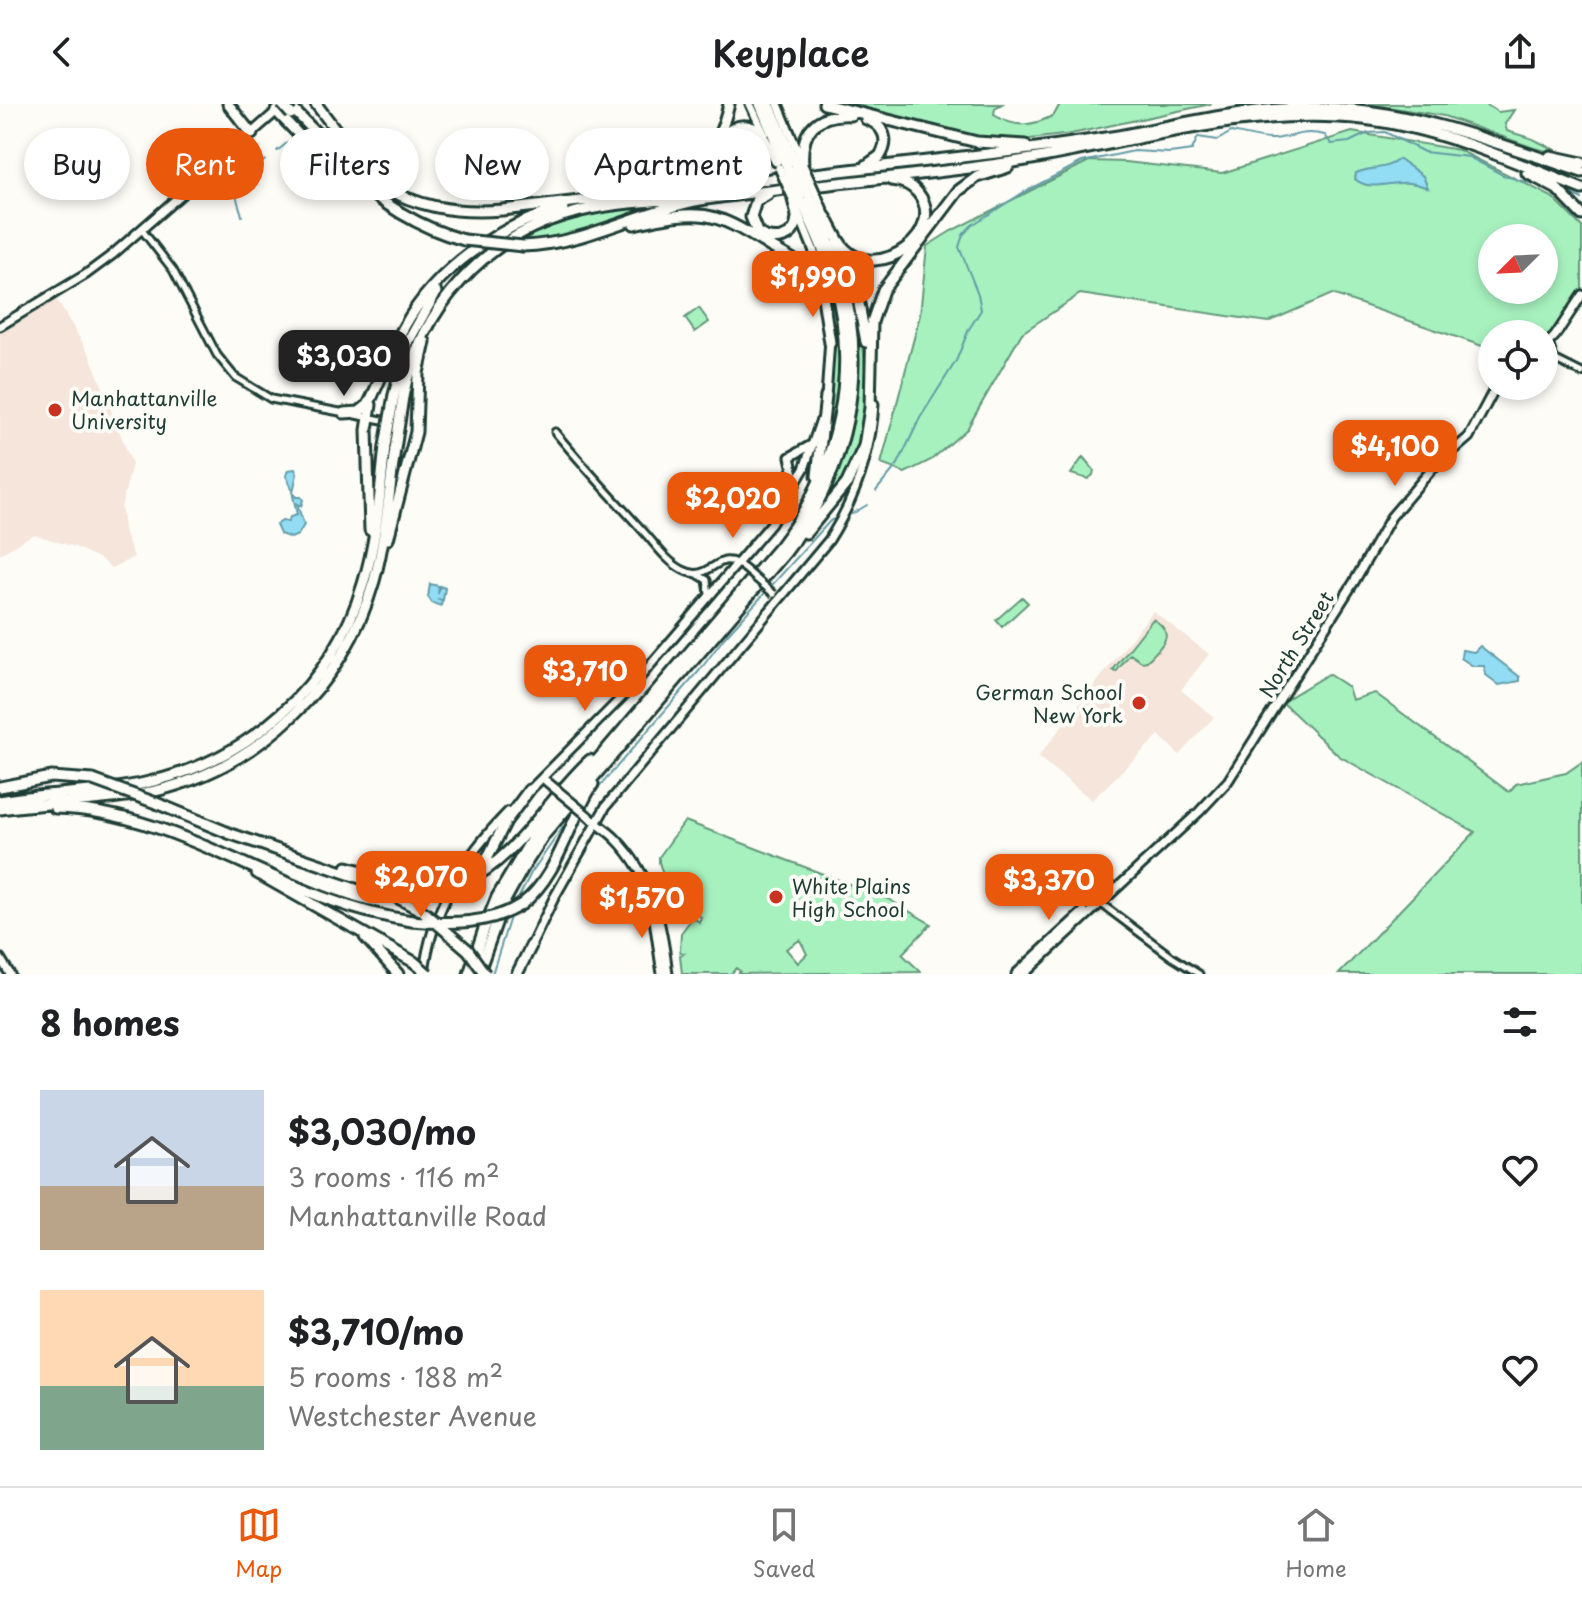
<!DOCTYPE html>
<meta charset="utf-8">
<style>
body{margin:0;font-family:"Playpen Sans",sans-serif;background:#f6f6f6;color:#202124;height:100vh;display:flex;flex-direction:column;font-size:30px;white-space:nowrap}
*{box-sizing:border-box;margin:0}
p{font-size:26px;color:#757577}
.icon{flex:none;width:44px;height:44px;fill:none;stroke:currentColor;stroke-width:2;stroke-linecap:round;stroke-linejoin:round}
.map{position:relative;height:870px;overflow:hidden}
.drawer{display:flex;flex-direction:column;background:#fff;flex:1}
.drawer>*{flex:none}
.top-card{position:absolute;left:24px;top:24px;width:800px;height:72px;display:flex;gap:16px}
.needle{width:52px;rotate:246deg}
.tools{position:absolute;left:1478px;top:120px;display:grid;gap:16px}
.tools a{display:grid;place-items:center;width:80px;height:80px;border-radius:50%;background:#fff;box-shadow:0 4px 12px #0003;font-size:40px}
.price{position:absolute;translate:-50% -68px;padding:0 18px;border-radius:16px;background:#ea580c;color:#fff;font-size:26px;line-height:52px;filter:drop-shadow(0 2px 4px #0008)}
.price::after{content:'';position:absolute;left:50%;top:48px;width:24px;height:18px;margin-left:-12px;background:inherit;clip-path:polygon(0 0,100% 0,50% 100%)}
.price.active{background:#222;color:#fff}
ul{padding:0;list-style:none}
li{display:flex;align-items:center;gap:24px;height:200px;padding:0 40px}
li span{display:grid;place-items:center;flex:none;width:224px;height:160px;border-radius:0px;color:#555}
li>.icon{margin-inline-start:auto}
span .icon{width:96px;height:96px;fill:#fffc;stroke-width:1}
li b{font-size:34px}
h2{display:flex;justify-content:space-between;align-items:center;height:96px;padding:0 40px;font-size:34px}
.chip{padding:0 28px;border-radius:36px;background:#fff;box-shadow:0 4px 12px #0003;font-size:28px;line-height:72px}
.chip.active{background:#ea580c;color:#fff}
header{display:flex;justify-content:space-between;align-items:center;height:104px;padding:0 40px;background:#fff;font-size:36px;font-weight:600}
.tab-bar{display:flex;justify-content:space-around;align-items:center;height:112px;border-top:2px solid #e0e0e0;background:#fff;font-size:22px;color:#757577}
.tab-bar a{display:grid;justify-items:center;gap:4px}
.tab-bar .active{color:#ea580c}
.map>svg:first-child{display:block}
.built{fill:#f5e5da}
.green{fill:#a7f1bf;stroke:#63977a;stroke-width:2;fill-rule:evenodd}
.water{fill:#92dcf4;stroke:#649ca7;stroke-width:2}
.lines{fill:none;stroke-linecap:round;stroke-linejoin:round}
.stream{stroke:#649ca7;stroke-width:2}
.minor-casing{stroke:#1f3d34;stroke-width:11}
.major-casing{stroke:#1f3d34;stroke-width:13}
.highway-casing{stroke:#1f3d34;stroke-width:15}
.minor{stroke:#fdfcf7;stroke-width:5}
.major{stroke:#fdfcf7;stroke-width:7}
.highway{stroke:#fdfcf7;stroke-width:9}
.minor-bridge-casing{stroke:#1f3d34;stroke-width:11;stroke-linecap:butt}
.major-bridge-casing{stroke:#1f3d34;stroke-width:13;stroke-linecap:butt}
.highway-bridge-casing{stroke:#1f3d34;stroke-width:15;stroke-linecap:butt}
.minor-bridge{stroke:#fdfcf7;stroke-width:5}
.major-bridge{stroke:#fdfcf7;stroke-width:7}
.highway-bridge{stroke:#fdfcf7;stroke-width:9}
.poi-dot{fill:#c8321e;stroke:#fdfcf7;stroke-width:3}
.labels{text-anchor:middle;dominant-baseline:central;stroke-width:8;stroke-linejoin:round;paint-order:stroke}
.poi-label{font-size:20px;fill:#1f3d34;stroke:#fdfcf7;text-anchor:start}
.street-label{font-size:20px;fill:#1f3d34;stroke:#fdfcf7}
</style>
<header><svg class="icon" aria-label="back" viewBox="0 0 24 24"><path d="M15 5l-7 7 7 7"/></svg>Keyplace<svg class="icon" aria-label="share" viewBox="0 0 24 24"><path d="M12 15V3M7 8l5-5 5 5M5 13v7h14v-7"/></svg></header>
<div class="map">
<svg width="1582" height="870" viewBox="0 0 1582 870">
<rect width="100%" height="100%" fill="#fdfcf7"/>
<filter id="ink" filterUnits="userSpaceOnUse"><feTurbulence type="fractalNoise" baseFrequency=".0125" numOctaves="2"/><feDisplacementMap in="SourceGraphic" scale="16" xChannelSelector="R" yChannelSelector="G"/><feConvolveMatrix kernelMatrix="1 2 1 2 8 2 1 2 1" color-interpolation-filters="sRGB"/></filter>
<g filter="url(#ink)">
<path class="built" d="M53,190L90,251L132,360L121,403L125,431L134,453L111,464L101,455L75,443L36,431H32L0,450V225Z
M1153,507L1209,550L1181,586L1214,613L1179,651L1159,631L1092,696L1038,653Z"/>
<path class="green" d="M846,0H1002L995,4L994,11C1015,24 1032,23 1054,11L1060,0H1211L1071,30L1014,37L976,33Z
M1368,0H1485L1498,8L1514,6L1505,20L1507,27L1533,35L1567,52L1534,44L1444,12Z
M1352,28L1459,46L1552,93L1582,123V186L1554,230L1544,240V230H1492V243H1485L1332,190L1268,218L1080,190L1022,229L967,325L931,356L905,369L881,360L920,211L927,142L951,127L1089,57L1126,58L1222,69ZM1492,134H1544V186H1492Z
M499,32L508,45L493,55L485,42Z
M677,97L575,133L512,139C570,110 614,106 677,97Z
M820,149C844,220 846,281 824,353L834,253L832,214Z
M850,187C858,200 862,225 863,241C870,308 866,353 820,405C858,325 862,274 850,187Z
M699,204L709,218L695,228L685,214Z
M1083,353L1094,366L1093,371L1088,375L1071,370Z
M1022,493L1028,499L1002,523L996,516Z
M1153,515C1177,530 1163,541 1147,557L1142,558L1130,550L1116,568L1113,566Z
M1328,570L1348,583L1352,596L1375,589L1509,688L1516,680L1566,669L1582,658V870H1339L1475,728L1339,652L1282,598Z
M685,717L888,795L931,820L902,850L921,868L738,870L740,867L736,864L731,870H682L680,851L684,849L680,848L681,829L693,813L699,818L701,813L693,807L684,786L679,780L673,789L669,791L659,758V753ZM800,836L807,850L798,859L786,845Z"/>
<path class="water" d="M1399,55L1423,72L1428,84C1420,81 1410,78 1401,79C1386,79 1368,87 1355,75L1356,69C1371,62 1385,67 1399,55Z
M295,365L297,370L293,388L296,393H301L303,396L301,402L297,400L304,421L298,431L291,434L280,430L276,421L282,417L288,418L290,413L297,411L291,382L286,372L288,366Z
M430,480L439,482L438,490L440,482L445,484L443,496L437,495L442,497L441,502L432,499L428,493Z
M1480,542L1520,573V577L1499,581L1486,571L1484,562H1473L1461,554L1462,546L1474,548Z"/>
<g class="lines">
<path class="stream" d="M277,47L287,39
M1566,87L1582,95
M242,112C241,106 237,98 237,93C237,79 256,65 265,56
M876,387L898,360L920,314L956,257L969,225L981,206L978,190L959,143L963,131L972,121L1024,88L1082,58L1134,47L1170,49L1192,46L1198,33L1218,36L1231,28C1244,30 1262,36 1275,35C1295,32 1303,26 1325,31L1331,40L1349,38L1368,29L1385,28L1424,48L1469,53L1505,72L1544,83
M852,410L867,401
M595,688L700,566L724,534L830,417L836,414
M515,801L531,769L568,716
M492,870L511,810"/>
<g class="minor-casing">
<path id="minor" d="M142,126L173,166L217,251L235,273L271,295L345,309
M1544,250L1582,269
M355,311L388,317
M555,328C583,362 613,394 643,427C655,440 667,458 683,466C713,481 716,440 745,465
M697,470L707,476L709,490
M1099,798L1172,853L1199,870"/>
</g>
<g class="major-casing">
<path id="major" d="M750,0L764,30
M778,0L801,55
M817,92L827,115
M798,108L813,145L825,187
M837,138L861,205
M0,222L85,171L112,151L278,6
M1548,239L1553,254
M1544,243L1555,232L1582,191
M826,294L830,235
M796,379L790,353L811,341
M528,688L629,586L771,420L804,365L820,318
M587,711C596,720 606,725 615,734C653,772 662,819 668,870
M653,809L662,870
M529,846L554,794L606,702L829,436C855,395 871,349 874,300
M0,854L10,870
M424,870C430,808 465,751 508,708
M1016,870L1084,807
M1024,870L1199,708L1228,677L1354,478L1391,413L1432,365L1469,333L1496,282"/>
</g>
<g class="highway-casing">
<path id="highway" d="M228,0L252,30
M288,0C352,67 401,115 502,106L1014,47C1053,42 1091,37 1129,30C1195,17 1261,1 1329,4C1417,7 1499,40 1582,68
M316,0L361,59L378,75
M760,0L787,63
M769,0L796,62
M824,0L977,38L1025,41
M276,7L331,64L364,90
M866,15C884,21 890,36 880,52L867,61
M1550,52L1582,59
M803,61C800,27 816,9 851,11
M343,64C378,98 416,123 464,136
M1527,69L1557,85L1582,111
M741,75C688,68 729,0 760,29C767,37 771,48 776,57
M667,81C705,76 721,33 729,0
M768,90L756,97L751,113L757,128C771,139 796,137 797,114C797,108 794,101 793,95
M826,113C832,123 837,137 845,145C878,179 949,128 918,89C911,80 902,77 891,76
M634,120C701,105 711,105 769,142C785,151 803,160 815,173L822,187L830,239
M523,142C586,140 639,107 700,96C808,80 918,73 1026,56C1137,37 1250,2 1363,15C1440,24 1510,56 1582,85
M859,200L866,238
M394,291L408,238L436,188
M403,293C420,205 484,132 573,109C608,99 647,98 683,94
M344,309L359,308L368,301C381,276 390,248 404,223C436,165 500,120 563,104
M817,372L826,292
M370,426L367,326L371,301
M806,429L847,379L864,342L870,304L872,218L883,186L958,87L977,73L1008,63
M388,435L416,328L418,269L425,238
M0,683L51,673L93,676
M0,697C48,688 98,690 145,679C248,657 333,582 363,480C377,436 380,388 385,342
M156,699L231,730L363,775L424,808
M55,704C184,707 286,800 412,817
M0,705C50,698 102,698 151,688C258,664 344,582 374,477C386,434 389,388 395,345
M347,763L414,781L433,783
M257,769L414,858
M474,769L486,757L506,717L529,686
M464,778C515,757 550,692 590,656
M522,800C559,771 568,719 593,680
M365,833L398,870
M469,870L484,825L497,793L536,728L780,442C839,366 860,266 833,174C825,146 812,120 800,94
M478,870L503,800L523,764L545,730L786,448C847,369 869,269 841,173C833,145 821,119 809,93
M517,870L531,842"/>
</g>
<use href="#minor" class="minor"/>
<use href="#major" class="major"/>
<use href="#highway" class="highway"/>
<g class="minor-bridge-casing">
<path id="minor-bridge" d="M745,465L774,490"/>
</g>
<g class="major-bridge-casing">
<path id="major-bridge" d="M803,61L817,92
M779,64L793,95
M546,677L587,711"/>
</g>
<g class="highway-bridge-casing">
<path id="highway-bridge" d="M282,0L291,10
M796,62L809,93
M787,63L800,94
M464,136L523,142
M385,342L394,291
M395,345L403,293
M93,676L156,699
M433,783L466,774
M424,808L468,846L485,870
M412,817C449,820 490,821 522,800
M414,858L428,870"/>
</g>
<use href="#minor-bridge" class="minor-bridge"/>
<use href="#major-bridge" class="major-bridge"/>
<use href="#highway-bridge" class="highway-bridge"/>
</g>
</g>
<g class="poi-dot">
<circle cx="55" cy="306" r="8"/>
<circle cx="1139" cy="599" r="8"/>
<circle cx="776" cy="793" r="8"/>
</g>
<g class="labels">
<g class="poi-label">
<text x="71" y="294">Manhattanville<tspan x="71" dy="23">University</tspan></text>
<text x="1123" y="588" text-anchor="end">German School<tspan x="1123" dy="23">New York</tspan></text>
<text x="792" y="782">White Plains<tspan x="792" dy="23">High School</tspan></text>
</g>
<g class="street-label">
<text transform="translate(1296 540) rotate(-58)">North Street</text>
</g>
</g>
</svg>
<div class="tools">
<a><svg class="needle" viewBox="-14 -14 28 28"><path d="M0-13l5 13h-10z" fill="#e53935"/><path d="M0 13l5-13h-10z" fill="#757577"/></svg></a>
<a><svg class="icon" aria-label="locate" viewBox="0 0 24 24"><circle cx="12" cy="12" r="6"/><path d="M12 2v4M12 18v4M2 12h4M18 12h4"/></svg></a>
</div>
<b class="price" style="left:813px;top:215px">$1,990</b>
<b class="price active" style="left:344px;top:294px">$3,030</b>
<b class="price" style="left:1395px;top:384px">$4,100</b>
<b class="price" style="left:733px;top:436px">$2,020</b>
<b class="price" style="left:585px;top:609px">$3,710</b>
<b class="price" style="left:421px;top:815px">$2,070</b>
<b class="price" style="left:1049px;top:818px">$3,370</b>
<b class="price" style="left:642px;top:836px">$1,570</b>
<div class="top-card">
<a class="chip">Buy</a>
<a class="chip active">Rent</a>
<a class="chip">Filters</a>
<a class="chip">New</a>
<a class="chip">Apartment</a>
</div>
</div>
<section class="drawer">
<h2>8 homes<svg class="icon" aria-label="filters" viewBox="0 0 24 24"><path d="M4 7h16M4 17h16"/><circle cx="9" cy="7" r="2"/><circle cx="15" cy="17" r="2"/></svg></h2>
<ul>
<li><span style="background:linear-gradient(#c9d6e8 60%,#b9a48a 0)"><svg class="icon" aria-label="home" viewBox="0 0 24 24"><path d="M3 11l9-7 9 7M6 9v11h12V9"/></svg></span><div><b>$3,030/mo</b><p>3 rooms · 116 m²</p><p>Manhattanville Road</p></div><svg class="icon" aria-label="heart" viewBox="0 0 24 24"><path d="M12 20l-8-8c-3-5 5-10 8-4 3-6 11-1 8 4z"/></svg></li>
<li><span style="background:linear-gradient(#ffd9b3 60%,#7fa58c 0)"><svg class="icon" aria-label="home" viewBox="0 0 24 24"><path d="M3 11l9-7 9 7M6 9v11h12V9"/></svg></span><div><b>$3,710/mo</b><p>5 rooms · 188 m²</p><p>Westchester Avenue</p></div><svg class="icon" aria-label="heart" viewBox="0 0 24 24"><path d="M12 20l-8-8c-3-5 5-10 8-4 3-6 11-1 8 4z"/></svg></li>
</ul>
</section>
<nav class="tab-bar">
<a class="active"><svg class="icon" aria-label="map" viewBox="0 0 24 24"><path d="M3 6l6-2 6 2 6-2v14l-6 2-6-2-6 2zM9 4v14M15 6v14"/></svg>Map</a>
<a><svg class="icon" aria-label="saved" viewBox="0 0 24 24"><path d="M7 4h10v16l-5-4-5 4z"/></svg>Saved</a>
<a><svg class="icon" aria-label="home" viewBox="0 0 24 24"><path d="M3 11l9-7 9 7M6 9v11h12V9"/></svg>Home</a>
</nav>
